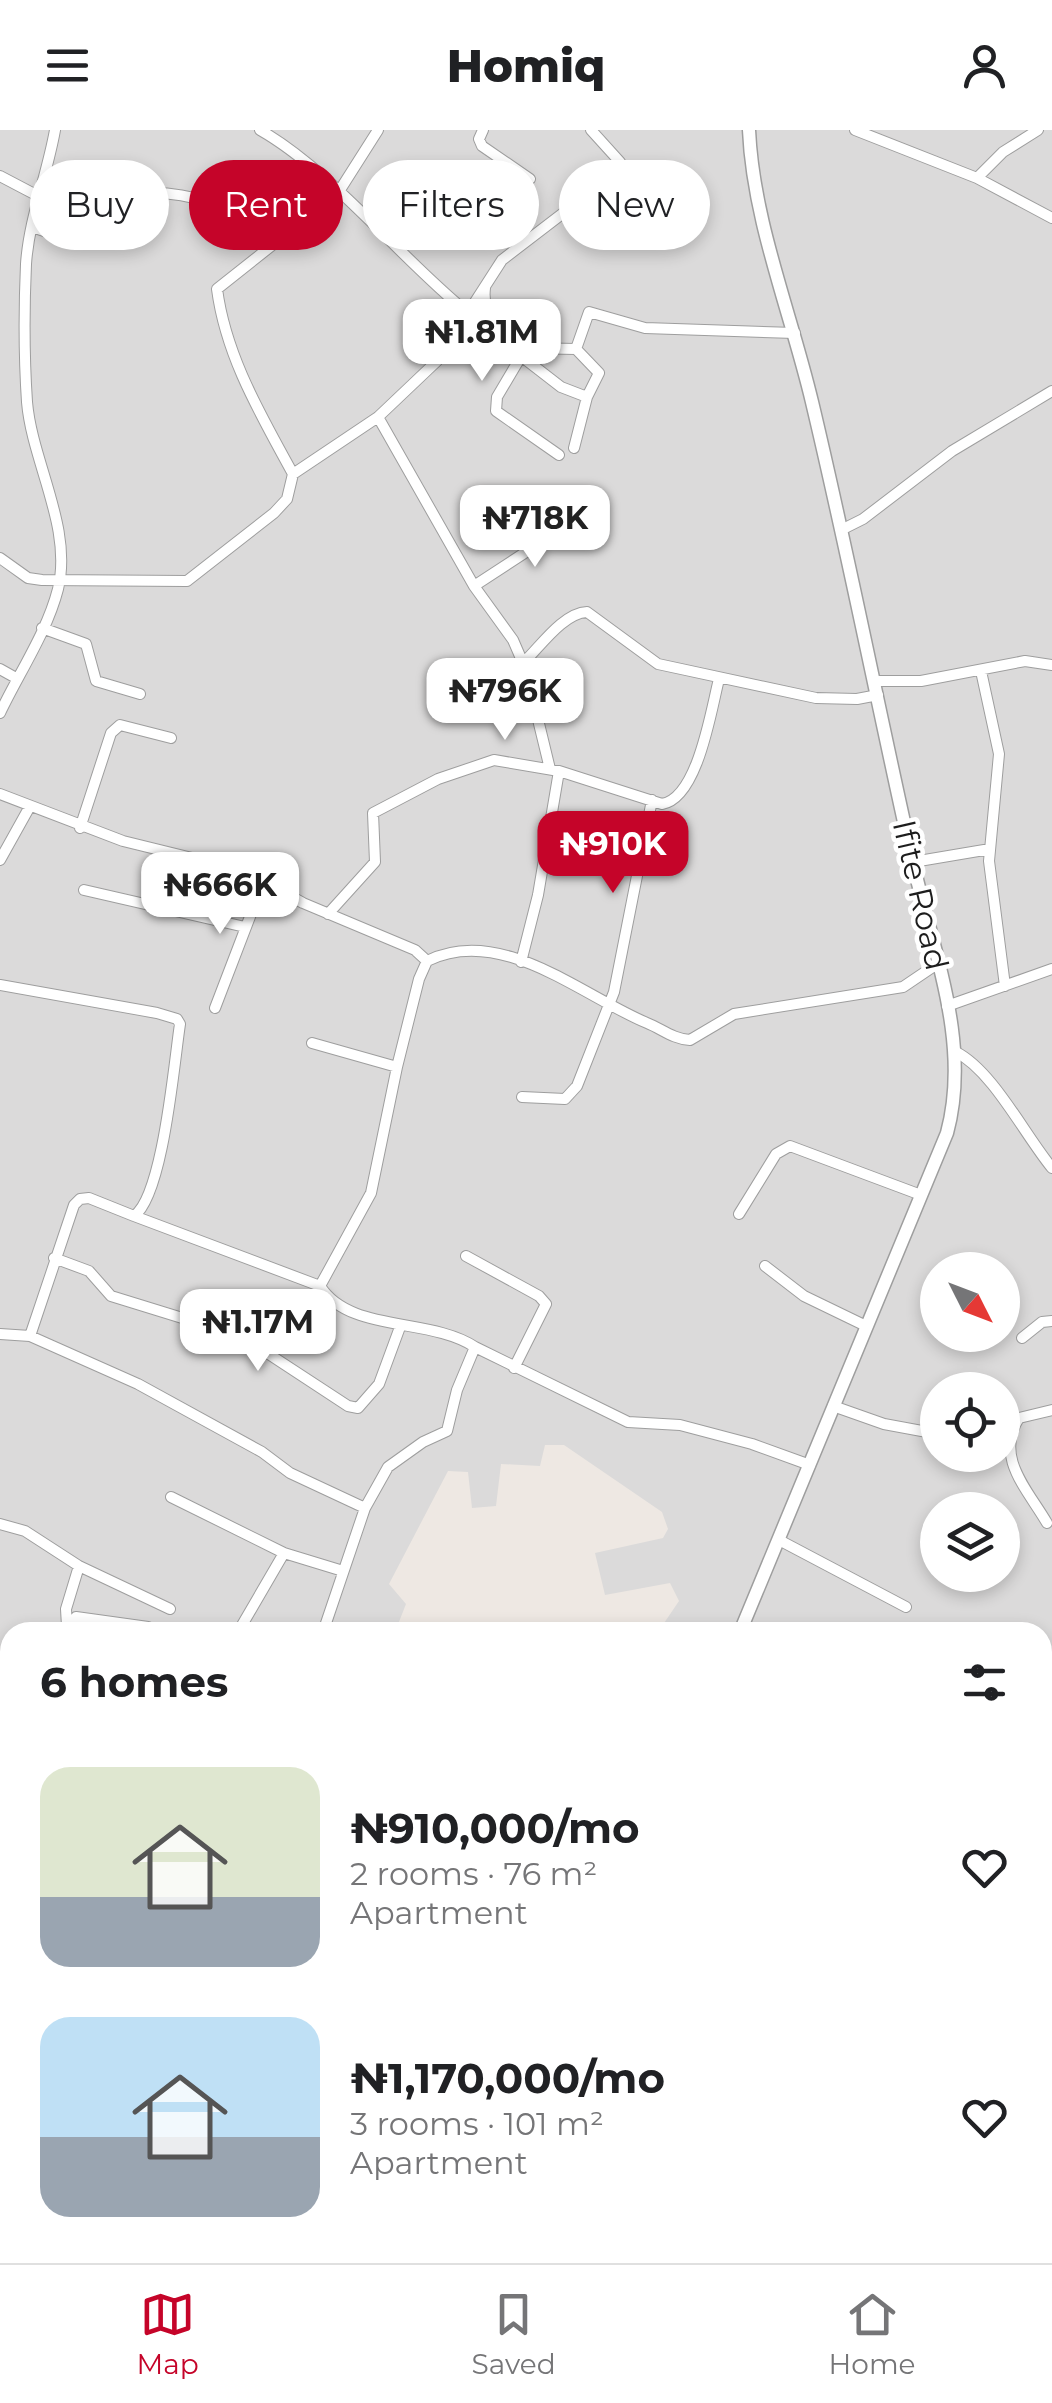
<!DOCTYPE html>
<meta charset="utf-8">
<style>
body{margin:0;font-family:Montserrat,sans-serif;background:#f6f6f6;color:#202124;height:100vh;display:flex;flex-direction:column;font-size:38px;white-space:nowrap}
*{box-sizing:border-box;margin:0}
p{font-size:32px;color:#757577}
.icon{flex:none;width:55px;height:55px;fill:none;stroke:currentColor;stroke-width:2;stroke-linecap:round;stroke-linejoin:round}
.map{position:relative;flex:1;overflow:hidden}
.sheet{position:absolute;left:0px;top:1492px;width:1052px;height:642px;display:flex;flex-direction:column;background:#fff;border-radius:30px 30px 0 0;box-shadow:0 5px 15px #0003}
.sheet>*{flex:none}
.guide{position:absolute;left:30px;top:30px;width:992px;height:90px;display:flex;gap:20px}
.needle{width:65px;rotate:132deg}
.controls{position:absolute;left:920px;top:1122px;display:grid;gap:20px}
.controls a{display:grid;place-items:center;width:100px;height:100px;border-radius:50%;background:#fff;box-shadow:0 5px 15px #0003;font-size:50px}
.price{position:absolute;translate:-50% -85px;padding:0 22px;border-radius:20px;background:#fff;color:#222;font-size:32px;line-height:65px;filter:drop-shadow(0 2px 5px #0008)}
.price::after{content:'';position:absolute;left:50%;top:60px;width:30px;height:22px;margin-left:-15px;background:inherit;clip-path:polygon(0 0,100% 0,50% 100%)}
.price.selected{background:#c50429;color:#fff}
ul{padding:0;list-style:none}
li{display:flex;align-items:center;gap:30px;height:250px;padding:0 40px}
li span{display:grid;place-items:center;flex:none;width:280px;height:200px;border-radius:30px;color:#555}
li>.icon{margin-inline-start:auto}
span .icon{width:120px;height:120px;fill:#fffc;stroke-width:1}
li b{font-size:42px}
h2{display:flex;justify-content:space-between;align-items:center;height:120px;padding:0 40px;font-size:42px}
.pill{padding:0 35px;border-radius:45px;background:#fff;box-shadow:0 5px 15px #0003;font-size:35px;line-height:90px}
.pill.selected{background:#c50429;color:#fff}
header{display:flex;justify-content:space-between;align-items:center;height:130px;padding:0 40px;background:#fff;font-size:45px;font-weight:800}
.dock{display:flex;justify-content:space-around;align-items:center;height:140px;border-top:2px solid #e0e0e0;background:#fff;font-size:28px;color:#757577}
.dock a{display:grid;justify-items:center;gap:5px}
.dock .selected{color:#c50429}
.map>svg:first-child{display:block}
.residential{fill:#dbdada;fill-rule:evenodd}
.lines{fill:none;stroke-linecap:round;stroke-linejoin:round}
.minor-casing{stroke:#9e9e9e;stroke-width:12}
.tertiary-casing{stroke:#9e9e9e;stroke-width:15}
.minor{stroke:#fff;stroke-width:10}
.tertiary{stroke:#fff;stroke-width:12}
.labels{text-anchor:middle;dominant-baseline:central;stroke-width:9;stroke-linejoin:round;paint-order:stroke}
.street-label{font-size:32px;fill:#1d1d1d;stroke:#fff}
</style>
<header><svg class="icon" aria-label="menu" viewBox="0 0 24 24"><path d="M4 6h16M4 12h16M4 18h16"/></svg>Homiq<svg class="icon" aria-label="person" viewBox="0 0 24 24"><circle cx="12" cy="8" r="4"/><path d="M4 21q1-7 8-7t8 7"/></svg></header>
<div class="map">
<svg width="1052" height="2133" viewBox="0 0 1052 2133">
<rect width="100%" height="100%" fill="#eee8e3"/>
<path class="residential" d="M0,0H1052V2133H469V2125H1042V1502H658L679,1471L670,1453L605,1465L595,1423L663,1408L668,1399L662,1382L564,1315H545L540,1336L501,1334L496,1376L472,1378L468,1342L448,1341L389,1454L406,1474L395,1502H10V2125H425L426,2133H0ZM938,1140H1002V1205H938ZM938,1260H1002V1325H938ZM938,1380H1002V1445H938Z"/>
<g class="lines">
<g class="minor-casing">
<path id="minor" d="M260,0C332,41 401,129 468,183
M483,0L479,9L482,16L530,49
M855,0L977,48L1052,88
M0,46L40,67
M977,48L1003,22L1038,0
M32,97L59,106H120L129,95L134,64C180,59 244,74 271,116
M485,158C481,190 505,199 526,218L497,267L496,281L559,325
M526,218L576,219
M521,226L561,257L587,267
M378,287L474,456L513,510L526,540L550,639
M574,318L587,267L599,243L576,219L589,182L645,198L795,203
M293,344L378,287L437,231L502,130L609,48L620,32L591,0
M841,400L863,389L952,321L1052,261
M0,428L28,448L42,450L187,451L274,383L287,369L293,344C261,285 226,227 217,159L338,63L378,0
M474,456L575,390
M42,498L86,514L96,551L140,564
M523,533C540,517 563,483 587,482L658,534L816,568L857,569L878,565
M0,539L16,548
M981,541L999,624L989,731L1005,856
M875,551H921L1025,531L1052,535
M0,583C19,543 47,502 58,459C73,398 32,332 27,272C24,227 24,179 26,134C29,89 47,45 55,0
M0,664L123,711L245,741L303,773L415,820L427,831
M80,698L111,603L120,595L171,608
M0,730L29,678
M913,732L990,719
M84,760L245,797
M328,784L375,732L373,683L438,649L494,630L559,641L662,674C698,668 711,580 719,549
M521,832L538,765L559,641
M0,855L157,883L177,889L180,894C174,933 163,1066 134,1086L89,1068L80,1069L74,1075L30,1206
M947,876L1052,839
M215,878L264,750
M312,913L397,937
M956,922C993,941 1024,1004 1052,1038
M522,967L565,969L577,956L614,862L652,670
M739,1084L776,1024L790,1016L921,1065
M134,1086L320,1156
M466,1126L539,1166L546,1174L514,1238
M54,1128L89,1141L111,1166L192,1191L226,1196L348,1276L358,1278L379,1254L400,1197
M765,1136L804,1166L866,1196
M0,1204L30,1206L138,1254L262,1322L290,1343L365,1378L323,1502
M1022,1208L1042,1192L1052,1191
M475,1217C430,1187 349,1203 320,1156L371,1063L397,937L419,849L427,831C501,794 582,866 647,893C662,899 673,909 690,910L734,884L903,857L937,834
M833,1276L884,1294L938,1304
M171,1367L284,1423L343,1441
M365,1378L388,1337L423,1312L447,1301L457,1260L475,1217L628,1292L680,1295L752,1314L810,1335
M1047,1393C1028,1360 994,1327 1019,1288L1052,1280
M0,1394L25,1401L79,1436L170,1479
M779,1410L906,1477
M67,1496L66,1479L79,1436
M65,1502L76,1487L148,1497
M238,1502L284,1423
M1042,1599L1052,1593
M1042,1647L1052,1656
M0,1678L10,1679
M1042,1768L1052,1762
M0,1775H10
M1042,1890L1052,1879
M1042,1981L1052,1985
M0,2087L10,2088
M1042,2118L1052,2116
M755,2125L759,2133
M0,2126L93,2133
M233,2133L234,2125
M557,2133L558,2125
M970,2133L1008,2125"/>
</g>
<g class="tertiary-casing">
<path id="tertiary" d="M740,1502L947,1003C971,914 934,824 914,737C879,582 849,427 812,272C791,183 753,91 749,0
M644,2133L645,2125"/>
</g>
<use href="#minor" class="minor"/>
<use href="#tertiary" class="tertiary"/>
</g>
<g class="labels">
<g class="street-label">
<text transform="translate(921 765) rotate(77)">Ifite Road</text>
</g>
</g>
</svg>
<div class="controls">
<a><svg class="needle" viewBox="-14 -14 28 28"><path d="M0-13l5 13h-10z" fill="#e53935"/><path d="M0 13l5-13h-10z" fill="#757577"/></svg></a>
<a><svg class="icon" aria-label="locate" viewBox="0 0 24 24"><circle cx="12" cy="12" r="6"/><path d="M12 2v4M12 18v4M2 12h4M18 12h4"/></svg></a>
<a><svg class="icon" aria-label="layers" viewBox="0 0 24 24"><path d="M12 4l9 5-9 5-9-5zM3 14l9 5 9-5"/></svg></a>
</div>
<b class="price" style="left:482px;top:254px">₦1.81M</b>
<b class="price" style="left:535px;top:440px">₦718K</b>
<b class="price" style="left:505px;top:613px">₦796K</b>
<b class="price selected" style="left:613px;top:766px">₦910K</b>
<b class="price" style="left:220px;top:807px">₦666K</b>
<b class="price" style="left:258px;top:1244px">₦1.17M</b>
<div class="guide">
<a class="pill">Buy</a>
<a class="pill selected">Rent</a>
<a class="pill">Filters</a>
<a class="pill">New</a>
</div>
<section class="sheet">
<h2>6 homes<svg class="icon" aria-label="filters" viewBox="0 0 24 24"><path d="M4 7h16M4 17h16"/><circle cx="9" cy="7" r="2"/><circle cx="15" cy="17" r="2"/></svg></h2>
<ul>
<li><span style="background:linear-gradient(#dfe7d0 65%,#9aa5b1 0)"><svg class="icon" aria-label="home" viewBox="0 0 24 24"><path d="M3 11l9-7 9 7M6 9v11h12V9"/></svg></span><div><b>₦910,000/mo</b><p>2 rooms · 76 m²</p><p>Apartment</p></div><svg class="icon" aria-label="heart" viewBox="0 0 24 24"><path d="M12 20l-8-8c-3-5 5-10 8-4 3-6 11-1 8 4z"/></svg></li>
<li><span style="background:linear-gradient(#bfe0f5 60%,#9aa5b1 0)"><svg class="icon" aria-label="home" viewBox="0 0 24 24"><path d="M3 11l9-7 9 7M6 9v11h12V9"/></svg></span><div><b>₦1,170,000/mo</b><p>3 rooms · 101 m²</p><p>Apartment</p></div><svg class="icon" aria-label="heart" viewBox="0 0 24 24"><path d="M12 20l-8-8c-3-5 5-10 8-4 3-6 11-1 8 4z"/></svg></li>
</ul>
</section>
</div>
<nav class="dock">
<a class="selected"><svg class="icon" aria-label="map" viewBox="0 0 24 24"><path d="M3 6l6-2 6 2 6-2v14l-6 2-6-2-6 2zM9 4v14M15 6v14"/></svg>Map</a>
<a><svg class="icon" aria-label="saved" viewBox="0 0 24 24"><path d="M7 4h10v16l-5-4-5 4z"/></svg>Saved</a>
<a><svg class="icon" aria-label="home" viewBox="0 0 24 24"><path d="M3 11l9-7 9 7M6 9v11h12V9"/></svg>Home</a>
</nav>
